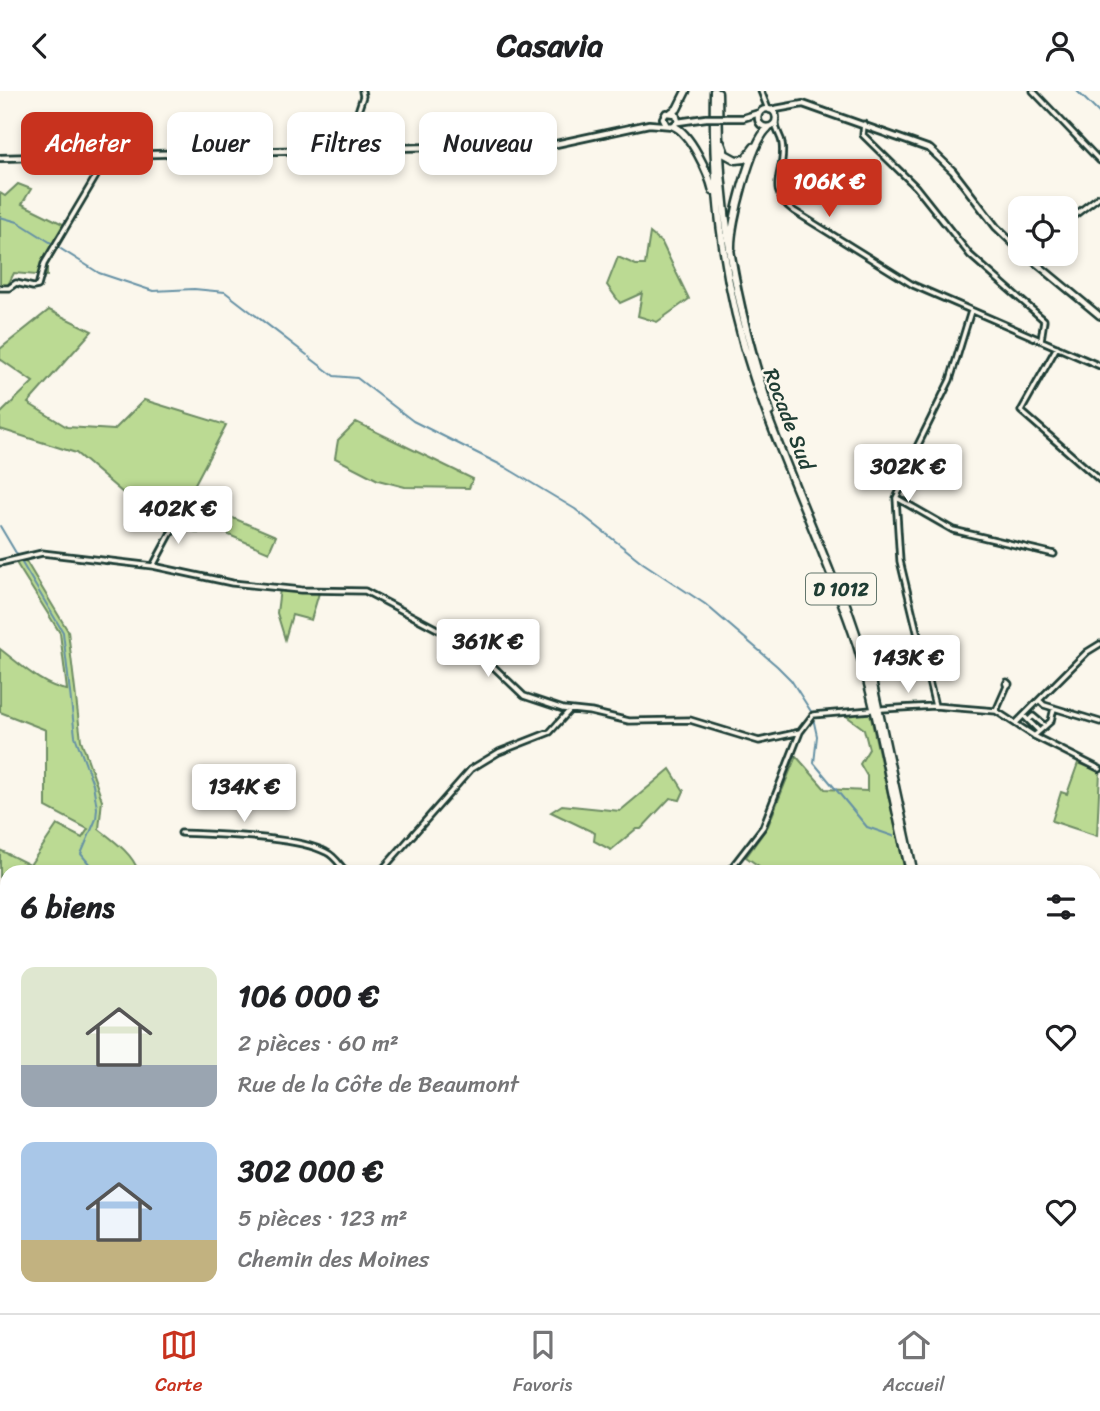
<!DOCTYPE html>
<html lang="fr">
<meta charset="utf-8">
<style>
body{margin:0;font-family:Sriracha,sans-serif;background:#f2f2f2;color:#202124;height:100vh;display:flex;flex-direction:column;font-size:26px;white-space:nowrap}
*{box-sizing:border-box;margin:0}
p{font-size:23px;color:#757577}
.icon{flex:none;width:38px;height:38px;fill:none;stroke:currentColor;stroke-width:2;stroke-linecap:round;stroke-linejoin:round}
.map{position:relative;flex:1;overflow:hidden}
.panel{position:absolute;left:0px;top:774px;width:1101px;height:450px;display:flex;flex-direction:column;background:#fff;border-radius:21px 21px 0 0;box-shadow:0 4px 10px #0003}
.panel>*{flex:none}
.top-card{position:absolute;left:21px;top:21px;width:700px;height:63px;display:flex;gap:14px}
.controls{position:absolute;left:1008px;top:105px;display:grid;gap:14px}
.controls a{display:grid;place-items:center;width:70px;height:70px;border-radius:14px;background:#fff;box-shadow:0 4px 10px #0003;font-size:35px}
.price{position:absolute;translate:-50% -60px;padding:0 16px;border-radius:7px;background:#fff;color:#222;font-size:23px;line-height:46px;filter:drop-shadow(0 2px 4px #0008)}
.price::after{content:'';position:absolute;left:50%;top:42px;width:21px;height:16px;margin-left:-10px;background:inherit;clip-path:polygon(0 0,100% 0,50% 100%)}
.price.on{background:#c8321e;color:#fff}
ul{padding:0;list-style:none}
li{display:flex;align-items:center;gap:21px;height:175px;padding:0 21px}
li span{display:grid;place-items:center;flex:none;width:196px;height:140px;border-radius:14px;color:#555}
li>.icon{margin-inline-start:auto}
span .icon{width:84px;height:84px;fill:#fffc;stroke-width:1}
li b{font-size:30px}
h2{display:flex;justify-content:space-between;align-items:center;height:84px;padding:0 21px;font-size:30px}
.tag{padding:0 24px;border-radius:14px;background:#fff;box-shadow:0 4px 10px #0003;font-size:24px;line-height:63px}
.tag.on{background:#c8321e;color:#fff}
header{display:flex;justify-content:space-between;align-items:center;height:91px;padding:0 21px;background:#fff;font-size:32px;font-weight:800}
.dock{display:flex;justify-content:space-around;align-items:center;height:98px;border-top:2px solid #e0e0e0;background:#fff;font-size:19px;color:#757577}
.dock a{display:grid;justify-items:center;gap:4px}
.dock .on{color:#c8321e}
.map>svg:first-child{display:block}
.built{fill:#fce9da}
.green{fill:#bbda93;stroke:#6d8c64;stroke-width:2}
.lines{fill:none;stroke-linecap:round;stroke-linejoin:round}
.stream{stroke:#6591a5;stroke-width:2}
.minor-casing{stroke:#1f3d34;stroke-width:9}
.major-casing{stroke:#1f3d34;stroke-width:10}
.highway-casing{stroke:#1f3d34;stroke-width:11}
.minor{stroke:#fbf7ec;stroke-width:3.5}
.major{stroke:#fbf7ec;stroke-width:4.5}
.highway{stroke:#fbf7ec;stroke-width:6}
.rail{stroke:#1f3d34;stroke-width:2}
.major-bridge-casing{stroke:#1f3d34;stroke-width:10;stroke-linecap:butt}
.major-bridge{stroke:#fbf7ec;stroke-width:4.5}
.labels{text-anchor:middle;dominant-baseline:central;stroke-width:5;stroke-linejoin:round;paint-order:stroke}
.shield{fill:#fbf7ec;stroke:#61756b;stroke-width:2}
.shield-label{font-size:19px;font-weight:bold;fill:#1f3d34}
.street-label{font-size:21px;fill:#1f3d34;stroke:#fbf7ec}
</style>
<header><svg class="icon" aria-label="back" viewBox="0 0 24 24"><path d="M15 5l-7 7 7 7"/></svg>Casavia<svg class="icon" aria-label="person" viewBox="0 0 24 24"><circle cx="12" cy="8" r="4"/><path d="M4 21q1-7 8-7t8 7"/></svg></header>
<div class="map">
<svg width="1100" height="1222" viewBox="0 0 1100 1222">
<rect width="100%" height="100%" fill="#fbf7ec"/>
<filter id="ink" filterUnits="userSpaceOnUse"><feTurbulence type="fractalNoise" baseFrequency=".0143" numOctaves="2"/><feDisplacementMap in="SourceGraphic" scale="14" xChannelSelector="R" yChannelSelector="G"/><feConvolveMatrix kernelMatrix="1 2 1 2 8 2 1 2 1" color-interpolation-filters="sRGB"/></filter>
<g filter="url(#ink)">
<path class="built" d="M1100,1020V1074L1094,1082V1021Z
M0,1148L7,1152V1216H994L991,1222H0Z"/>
<path class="green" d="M18,93L31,98L22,113L69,136L47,175V185L14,182L6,198H0V102L5,105Z
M650,142L662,152L689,208L657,231L638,225L642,202L620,212L607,194L618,166L636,174H645Z
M49,219L92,240L28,312L67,336L114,339L144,309L226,334L189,404L208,417L198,442L179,434L171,443L76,362L0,338V323L33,291L0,268V258Z
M356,331L473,388L469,397L405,396L378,389L335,367L338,349Z
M221,422L276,445L269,461L229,444Z
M24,467L68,540L81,649L102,709L99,738C113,749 133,763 138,780H7V885L0,897V759L30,774L57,734L82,747L88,738L46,716V639L0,621V558C20,573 42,595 67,599L60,542L15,470Z
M280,498L319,502L311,529L292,524L285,548L277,522Z
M870,622L905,780H766L746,766L768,735L796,665L825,698L867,700V685L860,673L869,658L864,638L845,624Z
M1078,672L1100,680L1097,745L1052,730L1061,701L1067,703Z
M670,678L684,700L680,709L670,707L641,738H636L611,759L594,750L595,742L551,721L562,714L620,720Z
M0,1028L7,1034V1081L0,1079Z
M1094,1153L1100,1155V1222L1094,1212Z"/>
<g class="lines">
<path class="stream" d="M1077,0L1100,23
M0,126L18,131L99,182L153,200L194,198L225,201L307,264
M309,266L334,285L357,287L413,330L505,376L575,418L643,472L705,513L777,575L791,589L812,622
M0,435L63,541L75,645L93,693L97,717L96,728L81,763L95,780
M813,627L817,645L814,672L867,736L893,745
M0,863L7,857"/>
<g class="minor-casing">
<path id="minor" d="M761,0L768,18
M1033,0L1100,70
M776,31C775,40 781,44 782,52C787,82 763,97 794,120L913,194L1100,275
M864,33L863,44L916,96L970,164L1044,229L1041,249
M346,58L363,5L362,0
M1075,124L1100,105
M0,197H9L16,192L33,196L38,195L44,173L108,65
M1057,256L1021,320L1100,389
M897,407L953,439L1054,463
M0,472L42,462L153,475L232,492L301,499L365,500L475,558L524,605L563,618L591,621L629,630L690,629L759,650L800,641L813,624L871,619
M153,475L181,423
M1007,591L1009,593L1007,595L1006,593Z
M1040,610L1044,614L1100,631
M935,615L900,470L896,407L905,389L910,370L950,289L971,220
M882,618L935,615L996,620L1036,646L1100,678
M996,620L1007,595
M1024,625L1039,640
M1029,629L1033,625L1045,635
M1016,632L1087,561L1100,553
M1034,645L1051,630L1054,617
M181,742C217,744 296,745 326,761C335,765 339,773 345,780
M381,780L471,678L499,661L550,641L569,620
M729,780L763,736L800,641
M1094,809L1100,806
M1094,922L1100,926
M1094,951L1100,954
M0,1151L7,1155
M35,1216L47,1222
M115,1216L125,1222
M7,1222L13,1216
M894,1222L897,1216"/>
</g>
<g class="major-casing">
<path id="major" d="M758 27a9 9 0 1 1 18 0a9 9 0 1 1-18 0Z
M770,19L803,13L930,58L953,80L996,136L1020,159
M726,27H743L759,22
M678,31L706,27
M0,67L556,53L649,33L673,35L678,30L676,23L666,22L663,27L666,33
M1025,163L1100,225
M1094,1084L1100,1080
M1092,1216L1095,1222
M186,1222L194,1216
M562,1222L575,1218
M573,1222L593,1216"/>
</g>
<g class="highway-casing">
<path id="highway" d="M714,0C712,97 723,195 754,287C784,377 827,463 857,554C880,628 891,705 910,780
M718,2C718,115 735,214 770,321
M672,21L677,18L686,0
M673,35C690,41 709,83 713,100
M721,52L725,63L736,69L745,68L754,56
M731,157C730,133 751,52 768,37
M838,490L872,589L912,774"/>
</g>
<use href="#minor" class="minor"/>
<use href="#major" class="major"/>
<use href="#highway" class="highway"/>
<path class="rail" d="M1094,1031L1100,1029
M1094,1088L1100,1072
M0,1194L7,1198
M46,1216L60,1222
M324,1222L346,1216"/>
<g class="major-bridge-casing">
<path id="major-bridge" d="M706,27H726"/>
</g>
<use href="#major-bridge" class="major-bridge"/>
</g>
</g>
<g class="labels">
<rect class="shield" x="806" y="482.5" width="70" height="31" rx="5"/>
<g class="shield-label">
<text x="841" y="498">D 1012</text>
</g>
<g class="street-label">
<text transform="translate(789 328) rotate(69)">Rocade Sud</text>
</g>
</g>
</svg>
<div class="controls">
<a><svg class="icon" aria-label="locate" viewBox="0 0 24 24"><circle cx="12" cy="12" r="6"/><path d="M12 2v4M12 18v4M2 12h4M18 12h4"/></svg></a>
</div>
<b class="price on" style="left:829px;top:128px">106K €</b>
<b class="price" style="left:908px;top:413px">302K €</b>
<b class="price" style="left:178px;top:455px">402K €</b>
<b class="price" style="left:488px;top:588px">361K €</b>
<b class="price" style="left:908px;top:604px">143K €</b>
<b class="price" style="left:244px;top:733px">134K €</b>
<div class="top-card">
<a class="tag on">Acheter</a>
<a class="tag">Louer</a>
<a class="tag">Filtres</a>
<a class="tag">Nouveau</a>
</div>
<section class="panel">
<h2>6 biens<svg class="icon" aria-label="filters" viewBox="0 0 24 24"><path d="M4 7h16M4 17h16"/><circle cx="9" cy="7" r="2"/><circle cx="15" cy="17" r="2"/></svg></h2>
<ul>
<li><span style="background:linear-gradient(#dfe7d0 70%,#9aa5b1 0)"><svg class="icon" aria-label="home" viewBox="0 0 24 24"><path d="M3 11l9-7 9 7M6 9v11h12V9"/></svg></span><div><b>106 000 €</b><p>2 pièces · 60 m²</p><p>Rue de la Côte de Beaumont</p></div><svg class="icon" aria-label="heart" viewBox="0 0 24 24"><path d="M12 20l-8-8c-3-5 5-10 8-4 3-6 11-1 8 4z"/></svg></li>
<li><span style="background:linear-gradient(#a9c7e8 70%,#c2b280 0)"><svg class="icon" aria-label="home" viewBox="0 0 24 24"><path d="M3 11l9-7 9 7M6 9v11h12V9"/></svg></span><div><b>302 000 €</b><p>5 pièces · 123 m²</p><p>Chemin des Moines</p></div><svg class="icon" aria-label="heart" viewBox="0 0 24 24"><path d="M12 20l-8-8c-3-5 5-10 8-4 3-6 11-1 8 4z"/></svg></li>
</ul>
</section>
</div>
<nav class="dock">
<a class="on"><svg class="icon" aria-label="map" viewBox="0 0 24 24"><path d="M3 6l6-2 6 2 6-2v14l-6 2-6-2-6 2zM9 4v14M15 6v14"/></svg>Carte</a>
<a><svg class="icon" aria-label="saved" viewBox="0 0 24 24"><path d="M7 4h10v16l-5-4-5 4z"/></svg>Favoris</a>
<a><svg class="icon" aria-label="home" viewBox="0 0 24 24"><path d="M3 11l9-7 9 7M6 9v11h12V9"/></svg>Accueil</a>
</nav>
